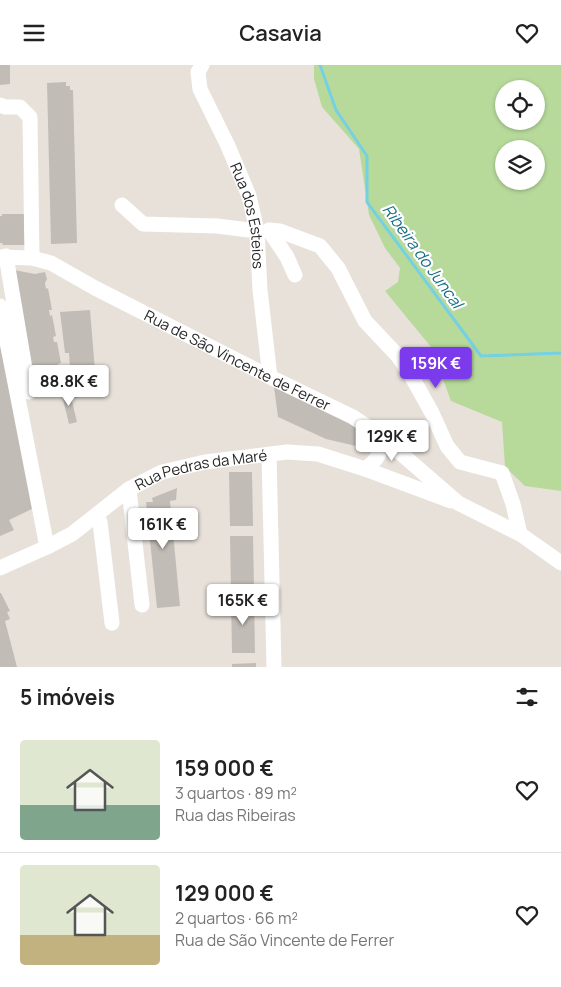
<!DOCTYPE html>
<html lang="pt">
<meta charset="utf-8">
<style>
body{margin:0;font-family:Manrope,sans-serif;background:#f6f6f6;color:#222;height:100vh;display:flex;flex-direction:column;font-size:19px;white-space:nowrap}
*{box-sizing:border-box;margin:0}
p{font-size:16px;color:#767676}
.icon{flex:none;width:28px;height:28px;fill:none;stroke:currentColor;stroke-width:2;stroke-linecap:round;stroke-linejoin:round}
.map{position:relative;height:602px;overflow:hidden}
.sheet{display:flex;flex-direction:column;background:#fff;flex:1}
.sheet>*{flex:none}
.buttons{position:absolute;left:495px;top:15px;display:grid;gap:10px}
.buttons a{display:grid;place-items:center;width:50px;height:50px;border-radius:50%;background:#fff;box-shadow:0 1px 4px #0004;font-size:25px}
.price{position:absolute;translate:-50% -42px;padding:0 11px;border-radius:5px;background:#fff;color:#222;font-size:16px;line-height:32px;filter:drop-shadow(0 1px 2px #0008)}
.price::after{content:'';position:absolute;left:50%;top:30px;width:15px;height:11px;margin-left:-8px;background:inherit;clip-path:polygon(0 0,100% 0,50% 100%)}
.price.on{background:#7c3aed;color:#fff}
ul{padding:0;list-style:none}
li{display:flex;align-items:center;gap:15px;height:125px;padding:0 20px}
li+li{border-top:1px solid #e0e0e0}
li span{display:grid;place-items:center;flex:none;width:140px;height:100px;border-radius:5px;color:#555}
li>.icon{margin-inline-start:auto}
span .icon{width:60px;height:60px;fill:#fffc;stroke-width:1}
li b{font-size:21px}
h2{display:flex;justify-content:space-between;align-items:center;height:60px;padding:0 20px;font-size:21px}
header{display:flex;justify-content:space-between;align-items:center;height:65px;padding:0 20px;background:#fff;font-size:22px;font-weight:600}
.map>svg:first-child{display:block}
.green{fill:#b7da9b;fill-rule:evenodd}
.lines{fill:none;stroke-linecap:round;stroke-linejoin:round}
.stream{stroke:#75d0e2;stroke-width:3}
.building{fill:#c1bcb5}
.minor{stroke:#fff;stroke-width:15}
.labels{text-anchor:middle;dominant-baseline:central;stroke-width:4.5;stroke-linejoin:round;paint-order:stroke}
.street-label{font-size:15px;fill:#272727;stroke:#fff}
.water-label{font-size:16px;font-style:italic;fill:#196e89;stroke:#fff}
</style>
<header><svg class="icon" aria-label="menu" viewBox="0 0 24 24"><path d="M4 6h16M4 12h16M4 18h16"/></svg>Casavia<svg class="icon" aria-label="heart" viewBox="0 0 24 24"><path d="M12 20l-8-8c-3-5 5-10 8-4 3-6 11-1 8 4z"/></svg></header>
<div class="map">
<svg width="561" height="602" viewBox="0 0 561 602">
<rect width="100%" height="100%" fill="#e8e1da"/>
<path class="green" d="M314,0H561V426L525,421L505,402L502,357L451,336L431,282L385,226L398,217L400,203L385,183L369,150L359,84L322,42L314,14ZM504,24H536V56H504ZM504,84H536V116H504Z"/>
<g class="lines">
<path class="stream" d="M320,0L336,45L367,91V137L481,291L561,288"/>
</g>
<path class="building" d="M0,0H10V19L0,20Z
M66,17V21H70V25H73L77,178L51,179L47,18Z
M2,149H24L25,180H3L2,178H0V151H2Z
M14,205L35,209L45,207L47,214L45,218L46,224L48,223L52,245H49L50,251L52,250L56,271L53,272L54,277H57L61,298L58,299L59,304H61L63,315L53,316L34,327Z
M90,245L97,330L72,333L69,288H65L60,247Z
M0,279L34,443L9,455L14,465L0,471Z
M274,322L340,352L363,367L365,372L364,377L362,379L356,381L326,374L278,352Z
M69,324L77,357L69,359L61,326Z
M229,407H252L253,461H230Z
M177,423L176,435L170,436L180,541L157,543L146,437H153L152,433Z
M230,471H253L254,524L231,525Z
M0,528H1L10,546L7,547L10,554L5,556L17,602H0Z
M231,534H254L255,588H232Z
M256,598V602H232V599Z"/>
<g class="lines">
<g class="minor">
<path id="s1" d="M202,0L198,7L200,24L228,81L249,131L257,166L260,225L270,312"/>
<path d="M0,40L5,42H20L30,52L32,193"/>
<path d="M122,140L143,159L217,161L257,166"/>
<path d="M6,191L29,327"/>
<path id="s2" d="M0,192L32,193L51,198L95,223L270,312L353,352L381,371L458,438L520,469L561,498"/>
<path d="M295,210L287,192L269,165L280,166L320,181L338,203L365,256L398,291L413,314L432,348L447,381L460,397L502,408L513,439L520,469"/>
<path d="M0,241L47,482"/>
<path d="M269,390L274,602"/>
<path d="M365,404C379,394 381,388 381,371"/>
<path d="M129,424L142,540"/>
<path d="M95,451L100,457L112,558"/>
<path id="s3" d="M0,503L47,482L72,469L129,424L162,407L205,397L287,387L318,389L365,404L451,436"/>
</g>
</g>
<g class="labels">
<g class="street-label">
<text stroke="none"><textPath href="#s1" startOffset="162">Rua dos Esteios</textPath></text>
<text stroke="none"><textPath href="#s2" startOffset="262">Rua de São Vincente de Ferrer</textPath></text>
<text stroke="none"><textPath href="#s3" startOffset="228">Rua Pedras da Maré</textPath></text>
</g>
<g class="water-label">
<text transform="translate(423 191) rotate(54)">Ribeira do Juncal</text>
</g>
</g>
</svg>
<div class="buttons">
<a><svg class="icon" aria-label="locate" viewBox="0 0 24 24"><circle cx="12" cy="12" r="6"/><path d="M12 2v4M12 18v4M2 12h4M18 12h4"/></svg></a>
<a><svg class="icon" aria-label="layers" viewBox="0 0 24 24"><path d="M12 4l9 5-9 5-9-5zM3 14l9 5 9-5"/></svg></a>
</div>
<b class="price on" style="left:436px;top:324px">159K €</b>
<b class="price" style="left:69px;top:342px">88.8K €</b>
<b class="price" style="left:392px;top:397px">129K €</b>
<b class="price" style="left:163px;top:485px">161K €</b>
<b class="price" style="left:243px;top:561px">165K €</b>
</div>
<section class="sheet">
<h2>5 imóveis<svg class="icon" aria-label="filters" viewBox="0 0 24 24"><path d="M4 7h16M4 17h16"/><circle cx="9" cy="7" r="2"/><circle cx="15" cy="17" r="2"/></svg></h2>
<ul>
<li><span style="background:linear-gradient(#dfe7d0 65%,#7fa58c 0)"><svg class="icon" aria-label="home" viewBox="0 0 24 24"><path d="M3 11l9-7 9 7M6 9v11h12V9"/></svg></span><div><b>159 000 €</b><p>3 quartos · 89 m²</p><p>Rua das Ribeiras</p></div><svg class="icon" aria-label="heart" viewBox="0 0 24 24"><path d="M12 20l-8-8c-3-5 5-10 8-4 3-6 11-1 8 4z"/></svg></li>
<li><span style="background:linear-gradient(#dfe7d0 70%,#c2b280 0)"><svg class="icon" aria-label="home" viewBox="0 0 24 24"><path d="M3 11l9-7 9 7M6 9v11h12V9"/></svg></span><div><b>129 000 €</b><p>2 quartos · 66 m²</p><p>Rua de São Vincente de Ferrer</p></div><svg class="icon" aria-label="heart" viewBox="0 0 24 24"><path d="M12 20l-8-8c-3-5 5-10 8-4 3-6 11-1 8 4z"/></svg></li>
</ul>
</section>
